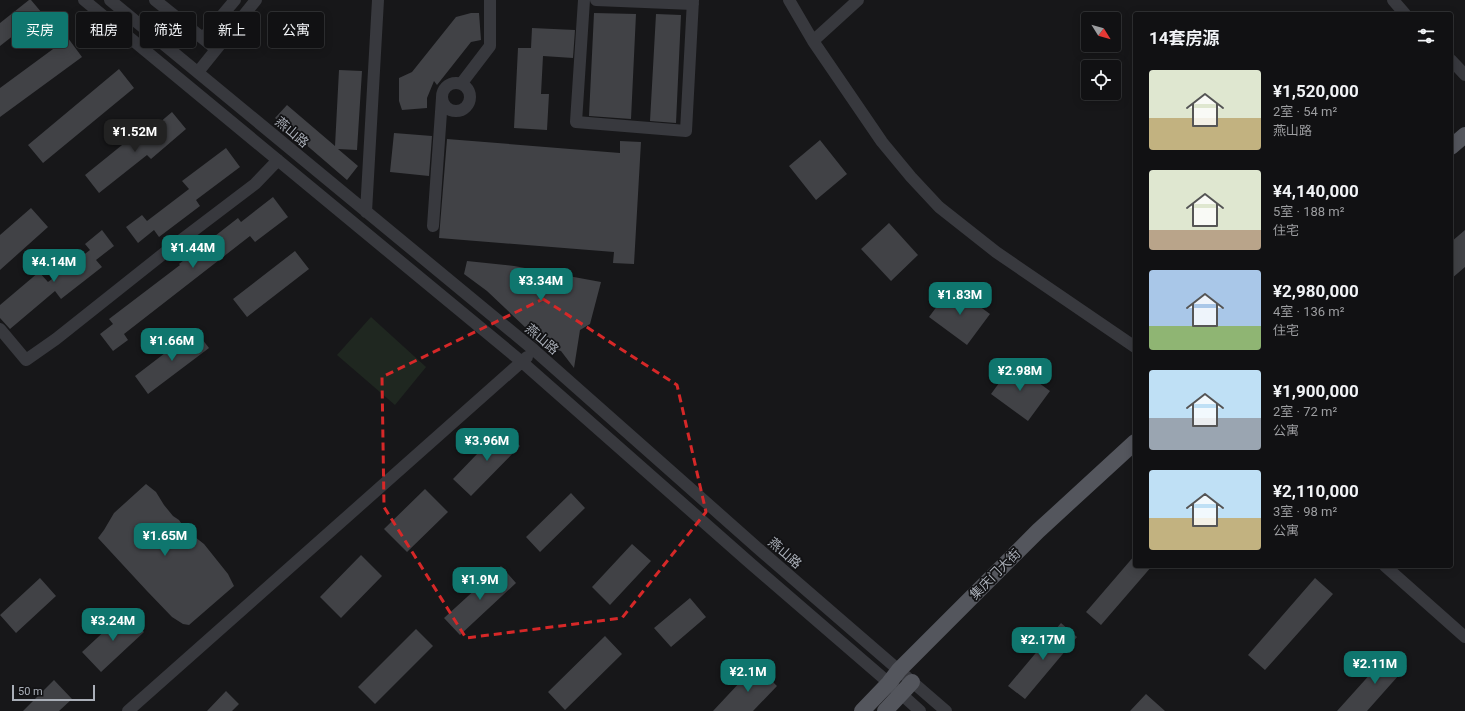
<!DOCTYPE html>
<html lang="zh">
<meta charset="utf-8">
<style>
body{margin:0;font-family:Roboto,"Noto Sans SC",sans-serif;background:#1a1a1c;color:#f1f3f6;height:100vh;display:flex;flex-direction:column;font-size:15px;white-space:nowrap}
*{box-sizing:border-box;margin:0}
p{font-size:13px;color:#9c9da0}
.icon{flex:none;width:22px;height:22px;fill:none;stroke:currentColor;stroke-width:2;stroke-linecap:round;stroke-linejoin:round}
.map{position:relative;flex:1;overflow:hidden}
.details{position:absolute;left:1133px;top:12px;width:320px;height:556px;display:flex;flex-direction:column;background:#111113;border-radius:4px;box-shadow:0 2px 10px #0003,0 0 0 1px #303133}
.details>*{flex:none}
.hud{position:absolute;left:12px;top:12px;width:380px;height:36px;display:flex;gap:8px}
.needle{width:26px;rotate:127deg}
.tools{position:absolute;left:1081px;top:12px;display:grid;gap:8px}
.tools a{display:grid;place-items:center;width:40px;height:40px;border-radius:4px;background:#111113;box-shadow:0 2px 10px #0003,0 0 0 1px #303133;font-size:20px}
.scale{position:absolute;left:12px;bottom:10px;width:83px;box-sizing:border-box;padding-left:4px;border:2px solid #aaafb8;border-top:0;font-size:11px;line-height:14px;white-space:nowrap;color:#aaafb8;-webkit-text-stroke:3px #121214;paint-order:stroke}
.price{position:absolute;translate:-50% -34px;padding:0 9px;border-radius:8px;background:#0f766e;color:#fff;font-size:13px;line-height:26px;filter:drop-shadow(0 1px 2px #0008)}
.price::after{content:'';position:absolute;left:50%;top:24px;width:12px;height:9px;margin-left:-6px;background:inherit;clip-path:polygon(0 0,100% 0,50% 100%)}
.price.active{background:#222;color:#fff}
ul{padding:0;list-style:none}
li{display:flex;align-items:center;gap:12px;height:100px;padding:0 16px}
li span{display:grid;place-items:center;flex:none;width:112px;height:80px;border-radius:4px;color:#555}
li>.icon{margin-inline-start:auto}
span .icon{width:48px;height:48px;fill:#fffc;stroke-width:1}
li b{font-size:17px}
h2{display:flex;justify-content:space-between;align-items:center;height:48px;padding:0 16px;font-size:17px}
.chip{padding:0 14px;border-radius:4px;background:#111113;box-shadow:0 2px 10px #0003,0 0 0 1px #303133;font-size:14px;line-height:36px}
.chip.active{background:#0f766e;color:#fff}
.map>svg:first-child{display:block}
.green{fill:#1f2720}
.building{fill:#414246}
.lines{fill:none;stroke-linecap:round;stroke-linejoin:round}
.minor{stroke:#38393e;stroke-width:12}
.major{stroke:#54565d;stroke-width:16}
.marked{fill:none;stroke:#d62828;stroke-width:3;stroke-dasharray:8 5;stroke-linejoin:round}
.labels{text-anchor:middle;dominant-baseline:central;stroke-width:3.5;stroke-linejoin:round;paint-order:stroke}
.street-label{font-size:13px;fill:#aaafb8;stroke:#121214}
</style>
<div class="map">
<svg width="1465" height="711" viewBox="0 0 1465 711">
<rect width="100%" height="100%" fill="#171719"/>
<path class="green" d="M371,317L426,367L395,405L337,355Z"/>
<path class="building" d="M29,0H31L42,13L0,46V23Z
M471,13H479L481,40L471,42L437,85L434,81L427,98V108L402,110L399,101V78L412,72L456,17Z
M594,13L636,14L631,119L589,116Z
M656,14L681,15L676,123L650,121Z
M532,28L575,30L573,58L543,56L541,94H549L547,130L514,128L518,48H531Z
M68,38L82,57L0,117V88Z
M119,69L134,88L43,163L28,145Z
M339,70L362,71L357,150L338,149L358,166L347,180L275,118L287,105L335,146Z
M172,112L186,129L151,159L147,155L99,193L85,175L127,141L132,146Z
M394,133L432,136L429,176L390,172Z
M447,139L620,153V141L641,142L634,264L613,263L614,252L439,238Z
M820,140L847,174L816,200L789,166Z
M226,148L240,167L196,200L200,206L159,237L154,230L138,243L126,227L142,215L147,221L189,189L182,181Z
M273,197L288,217L255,242L250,236L124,334L128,340L113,351L100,334L113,324L109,319L180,265L179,264L238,218L241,222Z
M31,208L48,227L0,270V235Z
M889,223L918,255L891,281L861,249Z
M102,230L114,246L96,260L102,267L61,299L55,291L10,329L0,318V305L39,272L48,282L90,250L85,244Z
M1465,230V267L1451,279V242Z
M295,251L309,269L247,317L233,299Z
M467,261L514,266L601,282L590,324L580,330L574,368L561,351L537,343L526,334L527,329L487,291L464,274Z
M952,286L990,314L967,345L929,317Z
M195,330L209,348L148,394L135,376Z
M1013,364L1050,391L1028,421L991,394Z
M502,428L520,446L471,496L453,479Z
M146,484L156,492L164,505L173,516L179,520L186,530L204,544L228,574L234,586L189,625L183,624L172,617L147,591L98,538L104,530L114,513Z
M425,489L448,512L407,552L384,529Z
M571,493L585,508L540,552L526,537Z
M632,544L651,561L610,605L592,587Z
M361,555L382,576L341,618L320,597Z
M1135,555V566H1152L1101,625L1086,612Z
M501,566L516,583L460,635L444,618Z
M40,578L56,596L16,633L0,615Z
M1315,578L1333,594L1265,670L1248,655Z
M690,598L706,617L671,647L654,628Z
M125,612L144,632L101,672L82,652Z
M1061,623L1077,637L1025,699L1008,686Z
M416,629L433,646L375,704L358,687Z
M605,636L622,654L565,710L548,692Z
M1391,651L1407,666L1367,711H1337Z
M756,665L777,686L753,711H713Z
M54,680L72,699L59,711H23Z
M226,691L239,704L232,711H207Z
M1146,694L1165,711H1130Z"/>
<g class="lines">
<path class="minor" d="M84,0L522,362L750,563L889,683L920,711
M110,0L534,350L761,551L946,711
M155,0L216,49
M584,0L576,122L686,131L693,0
M596,0L693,4
M789,0L813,41L882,142L911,177L939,207L996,252L1135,347
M1393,0L1405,14
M203,38L235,0
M813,41L858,0
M1451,60L1465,75
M198,72L256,0
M442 97a14 14 0 1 1 28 0a14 14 0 1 1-28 0Z
M461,84L490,46V0
M366,212L378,0
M433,226L442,98
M0,329L26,360L56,339L168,250L255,184L278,160
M1385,566L1465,637
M128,711L527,357"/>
<path class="major" d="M1451,147L1465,135
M862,711L889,683L899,670L1038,531L1135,442
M885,711L912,682"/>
</g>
<path class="marked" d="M543,299L677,385L706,512L622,618L466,638L384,507L382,377Z"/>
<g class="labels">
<g class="street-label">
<text transform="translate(292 132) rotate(40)">燕山路</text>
<text transform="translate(542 339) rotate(40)">燕山路</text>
<text transform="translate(785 553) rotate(41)">燕山路</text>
<text transform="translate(995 574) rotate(-45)">集庆门大街</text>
</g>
</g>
</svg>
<div class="tools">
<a><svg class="needle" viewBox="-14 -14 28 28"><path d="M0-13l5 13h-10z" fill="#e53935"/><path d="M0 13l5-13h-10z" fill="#9c9da0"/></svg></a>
<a><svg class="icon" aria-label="locate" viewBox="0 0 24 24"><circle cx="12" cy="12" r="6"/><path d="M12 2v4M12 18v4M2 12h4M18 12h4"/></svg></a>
</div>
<div class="scale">50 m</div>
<b class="price active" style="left:135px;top:153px">¥1.52M</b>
<b class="price" style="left:193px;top:269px">¥1.44M</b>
<b class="price" style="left:54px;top:283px">¥4.14M</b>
<b class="price" style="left:541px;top:302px">¥3.34M</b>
<b class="price" style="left:960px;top:316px">¥1.83M</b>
<b class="price" style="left:172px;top:362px">¥1.66M</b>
<b class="price" style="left:1020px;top:392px">¥2.98M</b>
<b class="price" style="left:487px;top:462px">¥3.96M</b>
<b class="price" style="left:165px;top:557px">¥1.65M</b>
<b class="price" style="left:480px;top:601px">¥1.9M</b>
<b class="price" style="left:113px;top:642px">¥3.24M</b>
<b class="price" style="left:1043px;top:661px">¥2.17M</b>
<b class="price" style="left:1375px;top:685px">¥2.11M</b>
<b class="price" style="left:748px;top:693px">¥2.1M</b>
<div class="hud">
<a class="chip active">买房</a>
<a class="chip">租房</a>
<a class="chip">筛选</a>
<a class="chip">新上</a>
<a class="chip">公寓</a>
</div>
<section class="details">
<h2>14套房源<svg class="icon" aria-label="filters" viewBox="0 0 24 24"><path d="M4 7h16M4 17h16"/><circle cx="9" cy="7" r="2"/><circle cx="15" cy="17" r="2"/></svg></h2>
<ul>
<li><span style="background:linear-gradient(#dfe7d0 60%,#c2b280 0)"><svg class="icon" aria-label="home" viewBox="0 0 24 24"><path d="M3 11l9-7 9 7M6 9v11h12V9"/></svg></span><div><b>¥1,520,000</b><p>2室 · 54 m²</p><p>燕山路</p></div></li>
<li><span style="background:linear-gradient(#dfe7d0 75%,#b9a48a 0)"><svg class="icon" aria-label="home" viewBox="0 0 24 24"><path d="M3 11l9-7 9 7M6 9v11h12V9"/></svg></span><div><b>¥4,140,000</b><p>5室 · 188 m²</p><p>住宅</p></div></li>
<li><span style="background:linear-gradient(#a9c7e8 70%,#8fb573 0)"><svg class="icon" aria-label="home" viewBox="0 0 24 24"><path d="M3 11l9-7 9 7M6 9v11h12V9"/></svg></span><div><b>¥2,980,000</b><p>4室 · 136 m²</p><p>住宅</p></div></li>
<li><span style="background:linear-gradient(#bfe0f5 60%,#9aa5b1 0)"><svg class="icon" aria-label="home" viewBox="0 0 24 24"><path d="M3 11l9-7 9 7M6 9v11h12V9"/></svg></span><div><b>¥1,900,000</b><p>2室 · 72 m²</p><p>公寓</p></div></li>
<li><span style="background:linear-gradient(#bfe0f5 60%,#c2b280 0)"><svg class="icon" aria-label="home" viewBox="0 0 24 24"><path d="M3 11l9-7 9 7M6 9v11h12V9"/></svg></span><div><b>¥2,110,000</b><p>3室 · 98 m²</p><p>公寓</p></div></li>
</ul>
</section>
</div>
